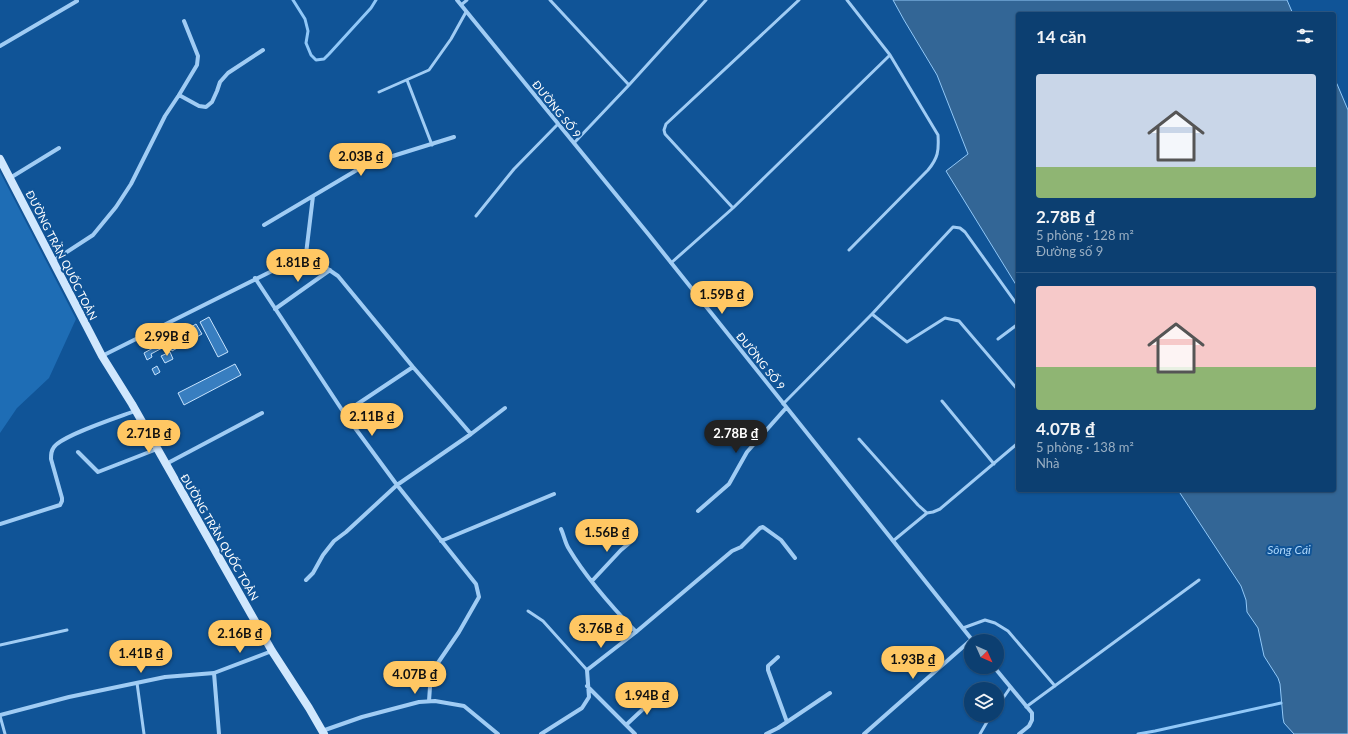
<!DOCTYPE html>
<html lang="vi">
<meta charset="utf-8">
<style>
body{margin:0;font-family:Lato,sans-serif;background:#1a4a79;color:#f1f3f6;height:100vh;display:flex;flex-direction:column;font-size:15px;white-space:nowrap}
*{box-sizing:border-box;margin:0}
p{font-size:13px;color:#9aafc3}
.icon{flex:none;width:22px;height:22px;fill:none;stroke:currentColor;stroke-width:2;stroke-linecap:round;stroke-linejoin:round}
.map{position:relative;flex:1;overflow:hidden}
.details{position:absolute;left:1016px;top:12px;width:320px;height:480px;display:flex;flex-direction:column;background:#0c3f71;border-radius:4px;box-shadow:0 1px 3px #0004,0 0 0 1px #2c5884}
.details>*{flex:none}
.needle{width:26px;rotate:135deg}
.controls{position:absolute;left:964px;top:634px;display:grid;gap:8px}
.controls a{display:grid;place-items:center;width:40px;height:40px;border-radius:50%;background:#0c3f71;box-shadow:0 1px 3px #0004,0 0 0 1px #2c5884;font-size:20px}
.price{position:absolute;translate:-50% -34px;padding:0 9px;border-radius:14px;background:#ffc763;color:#111;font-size:13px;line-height:26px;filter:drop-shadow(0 1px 2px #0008)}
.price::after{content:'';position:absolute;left:50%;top:24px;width:12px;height:9px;margin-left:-6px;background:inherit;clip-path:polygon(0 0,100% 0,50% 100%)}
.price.active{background:#222;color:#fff}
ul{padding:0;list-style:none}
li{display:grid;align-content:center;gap:8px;height:212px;padding:0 20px}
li+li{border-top:1px solid #2c5884}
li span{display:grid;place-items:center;height:124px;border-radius:4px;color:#555}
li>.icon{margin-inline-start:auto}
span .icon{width:72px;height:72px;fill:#fffc;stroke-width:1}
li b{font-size:17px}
h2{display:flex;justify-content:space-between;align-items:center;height:48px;padding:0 20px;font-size:17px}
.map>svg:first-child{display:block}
.green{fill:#1e6db5}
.water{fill:#336696;stroke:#91c8f8}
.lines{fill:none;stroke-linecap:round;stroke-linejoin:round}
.stream{stroke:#91c8f8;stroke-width:3}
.building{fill:#387ec0;stroke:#c8e4fe}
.service{stroke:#a0ccf4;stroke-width:3}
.minor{stroke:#a0ccf4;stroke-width:4}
.secondary{stroke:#d0e7fd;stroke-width:8}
.labels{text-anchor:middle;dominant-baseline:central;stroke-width:4;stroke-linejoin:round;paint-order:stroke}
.street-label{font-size:11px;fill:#fff;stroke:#105497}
.water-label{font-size:12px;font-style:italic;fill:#acd6fb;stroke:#105497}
</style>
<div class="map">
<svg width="1348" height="734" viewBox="0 0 1348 734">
<rect width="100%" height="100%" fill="#105497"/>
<path class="green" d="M0,172L76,319L49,378L17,408L0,433Z"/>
<path class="water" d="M893,0H1287L1293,14H1018V288L946,171L968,154L937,75L904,20Z
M1334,79L1337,84L1348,110V734H1294L1284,723L1283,718L1280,684L1278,678L1264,656L1258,628L1247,612L1246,600L1241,586L1178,490H1334Z"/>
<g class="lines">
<path class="stream" d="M293,0L305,19L308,31L306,43L311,55L316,60L324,59L329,54L371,8L376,0
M1138,734L1155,731L1281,703"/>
</g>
<path class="building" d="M209,317L228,352L218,357L200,322Z
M196,324L202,334L172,351L167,341Z
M162,343L164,347L151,354L152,357L147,360L144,353Z
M170,352L173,359L165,363L161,356Z
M235,364L241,375L184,405L178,393Z
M157,366L160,372L155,375L152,369Z"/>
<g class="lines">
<path class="service" d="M550,0L629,85
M461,5L467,0
M407,80L432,145
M379,92L429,70L451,39L466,12
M574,143L629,85L706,0
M733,208L665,134L664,130L666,124L799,0
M476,216L514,169L558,124
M849,250L928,170C938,158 939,151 938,135L890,55
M671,263L733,208L890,55L847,0
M872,314L907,342L945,318L959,321L1018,390
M998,339L1018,324
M942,401L994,464
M783,404L872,314L953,227L960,228L965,232L1018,306
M859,439L918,505L927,513L933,512L940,509L1018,443
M893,541L927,513
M528,611L543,621L587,670
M963,628L985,620L995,623L1008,631L1055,686
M0,645L67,630
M137,683L144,734
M997,707L1010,688
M1026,707L1199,580
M0,716L5,734
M980,734L991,715"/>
<path class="minor" d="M457,0L649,235L973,641
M0,46L77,1
M179,95L199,106L206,107L212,102L217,91L220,82L228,73L263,50
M10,178L59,148
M264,225L313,196
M306,254L313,196L367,164L454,137
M53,261L93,235L116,207L131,184L165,116L179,95L197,65L198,56L184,21
M255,278L344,413L397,485L476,584L479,597L459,632L431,673L429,701
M275,309L330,270
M102,356L306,254L338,276L413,367L471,434
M344,413L413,367
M78,452L98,472L157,449
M166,464L262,413
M698,511L729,484L747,452L786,408
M0,524L60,505L62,501V498L51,459C51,454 51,451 54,447C63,435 119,417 135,411
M561,529C564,535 565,543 569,549C587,579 612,607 636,632
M441,541L554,494
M306,580L313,573L323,555L334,541L346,532L397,485L471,434L505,408
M592,581L621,550L634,539
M778,657L768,666V670L787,722
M994,667L1032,713V720L1029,726L1019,734
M214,673L272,651
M587,686L635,734
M0,715L69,697L165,677L214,673L219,734
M626,725L657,696
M322,731L362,717L419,702L435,701L464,706L498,734
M541,734L582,708L589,697L587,670L636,632L732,551L741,547L760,528L763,527L781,540L795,558
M766,734L778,728L830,693
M864,734L972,639"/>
<path class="secondary" d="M0,159L102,356L132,404L272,651L309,708L324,734"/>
</g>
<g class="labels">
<g class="street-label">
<text transform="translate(557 109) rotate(51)">ĐƯỜNG SỐ 9</text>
<text transform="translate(62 255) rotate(63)">ĐƯỜNG TRẦN QUỐC TOẢN</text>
<text transform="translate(761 361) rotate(51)">ĐƯỜNG SỐ 9</text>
<text transform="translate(220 537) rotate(60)">ĐƯỜNG TRẦN QUỐC TOẢN</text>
</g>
<g class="water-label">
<text x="1289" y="549">Sông Cái</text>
</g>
</g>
</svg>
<div class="controls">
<a><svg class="needle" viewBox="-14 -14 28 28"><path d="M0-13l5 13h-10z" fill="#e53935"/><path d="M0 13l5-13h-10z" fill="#9aafc3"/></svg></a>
<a><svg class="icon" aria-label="layers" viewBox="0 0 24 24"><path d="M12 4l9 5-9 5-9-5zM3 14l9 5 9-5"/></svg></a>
</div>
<b class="price" style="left:361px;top:177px">2.03B ₫</b>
<b class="price" style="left:298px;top:283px">1.81B ₫</b>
<b class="price" style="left:722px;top:315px">1.59B ₫</b>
<b class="price" style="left:167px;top:357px">2.99B ₫</b>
<b class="price" style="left:372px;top:437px">2.11B ₫</b>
<b class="price" style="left:149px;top:454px">2.71B ₫</b>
<b class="price active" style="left:736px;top:454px">2.78B ₫</b>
<b class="price" style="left:607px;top:553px">1.56B ₫</b>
<b class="price" style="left:601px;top:649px">3.76B ₫</b>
<b class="price" style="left:240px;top:654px">2.16B ₫</b>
<b class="price" style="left:141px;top:674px">1.41B ₫</b>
<b class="price" style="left:913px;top:680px">1.93B ₫</b>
<b class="price" style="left:415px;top:695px">4.07B ₫</b>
<b class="price" style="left:647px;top:716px">1.94B ₫</b>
<section class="details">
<h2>14 căn<svg class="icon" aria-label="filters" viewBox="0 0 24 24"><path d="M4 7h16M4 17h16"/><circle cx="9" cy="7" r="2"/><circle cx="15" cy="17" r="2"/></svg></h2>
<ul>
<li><span style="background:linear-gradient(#c9d6e8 75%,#8fb573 0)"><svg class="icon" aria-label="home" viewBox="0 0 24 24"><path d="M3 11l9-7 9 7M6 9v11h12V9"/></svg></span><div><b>2.78B ₫</b><p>5 phòng · 128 m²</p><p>Đường số 9</p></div></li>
<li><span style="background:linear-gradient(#f6c9c9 65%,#8fb573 0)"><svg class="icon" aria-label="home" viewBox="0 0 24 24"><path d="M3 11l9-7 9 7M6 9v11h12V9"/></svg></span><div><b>4.07B ₫</b><p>5 phòng · 138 m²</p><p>Nhà</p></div></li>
</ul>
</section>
</div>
